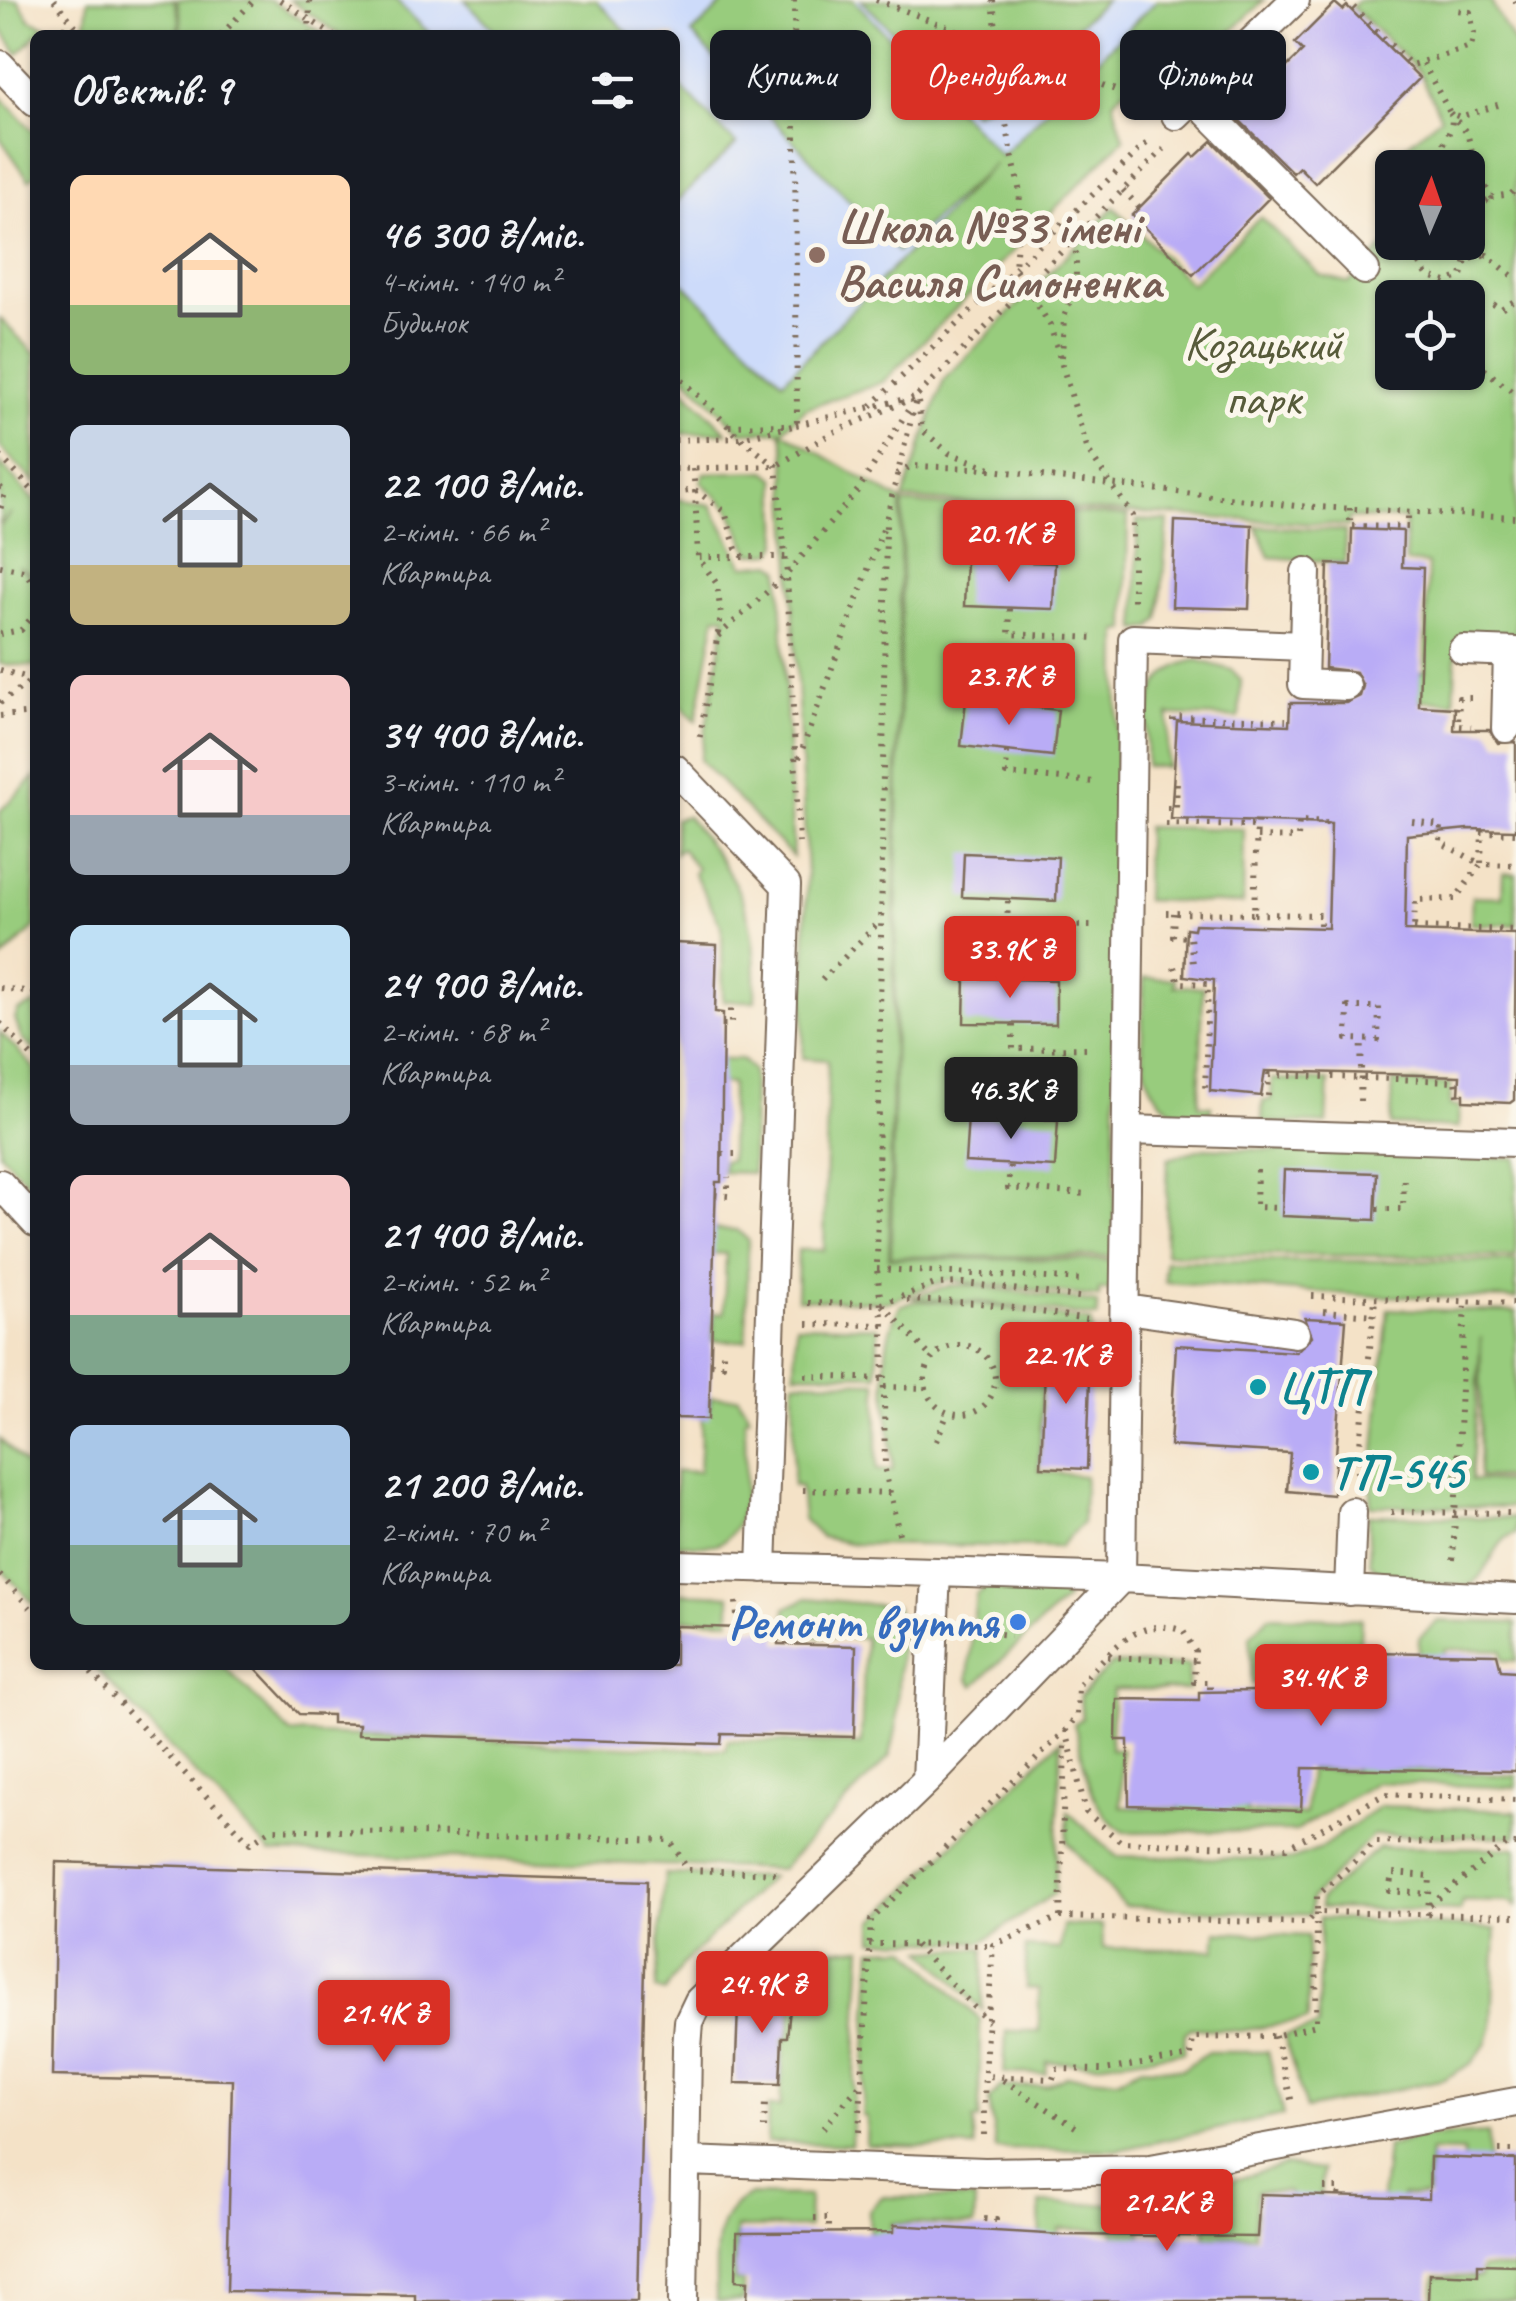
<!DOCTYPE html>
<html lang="uk">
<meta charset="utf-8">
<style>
body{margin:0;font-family:Caveat,sans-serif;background:#20242c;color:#f1f3f6;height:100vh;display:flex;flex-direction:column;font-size:38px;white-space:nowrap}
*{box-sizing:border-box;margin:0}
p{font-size:32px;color:#9ea1a6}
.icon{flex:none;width:55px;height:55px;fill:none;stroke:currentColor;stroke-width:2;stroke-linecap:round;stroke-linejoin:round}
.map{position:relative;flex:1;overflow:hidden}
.sheet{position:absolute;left:30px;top:30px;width:650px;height:1640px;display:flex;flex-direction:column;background:#171b24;border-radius:15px;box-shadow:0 2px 8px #0004}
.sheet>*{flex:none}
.guide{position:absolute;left:710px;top:30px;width:655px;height:90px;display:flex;gap:20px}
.needle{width:65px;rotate:2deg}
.fabs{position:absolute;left:1375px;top:150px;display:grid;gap:20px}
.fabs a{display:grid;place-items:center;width:110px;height:110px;border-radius:15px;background:#171b24;box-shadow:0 2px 8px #0004;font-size:50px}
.price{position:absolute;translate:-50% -85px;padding:0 22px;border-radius:10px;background:#d93025;color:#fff;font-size:32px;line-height:65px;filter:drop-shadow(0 2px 5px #0008)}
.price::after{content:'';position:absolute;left:50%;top:60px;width:30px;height:22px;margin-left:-15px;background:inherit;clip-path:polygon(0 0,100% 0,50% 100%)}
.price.current{background:#222;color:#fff}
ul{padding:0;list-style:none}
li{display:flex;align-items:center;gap:30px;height:250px;padding:0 40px}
li span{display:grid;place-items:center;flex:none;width:280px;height:200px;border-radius:15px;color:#555}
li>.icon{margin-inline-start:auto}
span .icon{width:120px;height:120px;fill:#fffc;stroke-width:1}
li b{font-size:42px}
h2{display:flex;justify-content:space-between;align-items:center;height:120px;padding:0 40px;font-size:42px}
.tag{padding:0 35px;border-radius:15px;background:#171b24;box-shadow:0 2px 8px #0004;font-size:35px;line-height:90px}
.tag.current{background:#d93025;color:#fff}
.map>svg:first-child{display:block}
.built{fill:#cddbfa}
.green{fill:#98cc7d;stroke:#6a7b4e;stroke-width:2.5;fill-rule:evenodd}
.building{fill:#b9acf6}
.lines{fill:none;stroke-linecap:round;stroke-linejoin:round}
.lane-casing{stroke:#7c6a59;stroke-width:32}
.path{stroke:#7c6a59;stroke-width:6;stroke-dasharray:2.5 8;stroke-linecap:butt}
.lane{stroke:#fff;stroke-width:28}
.education-dot{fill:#8d6e63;stroke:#fbf7ec;stroke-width:4}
.culture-dot{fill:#0f9aa8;stroke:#fbf7ec;stroke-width:4}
.shop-dot{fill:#3f7fe0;stroke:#fbf7ec;stroke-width:4}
.labels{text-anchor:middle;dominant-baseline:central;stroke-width:10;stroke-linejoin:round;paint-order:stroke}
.education-label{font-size:48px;font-weight:bold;fill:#785e54;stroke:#fbf7ec;text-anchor:start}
.park-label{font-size:48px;fill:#575b3a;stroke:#fbf7ec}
.culture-label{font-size:48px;font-weight:bold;fill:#0d838f;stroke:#fbf7ec;text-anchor:start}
.shop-label{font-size:48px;font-weight:bold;fill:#366cbe;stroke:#fbf7ec;text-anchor:end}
</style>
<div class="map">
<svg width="1516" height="2301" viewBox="0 0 1516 2301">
<rect width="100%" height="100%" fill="#fbf7ec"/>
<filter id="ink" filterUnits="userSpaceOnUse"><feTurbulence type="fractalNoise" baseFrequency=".01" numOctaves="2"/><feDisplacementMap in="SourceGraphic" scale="20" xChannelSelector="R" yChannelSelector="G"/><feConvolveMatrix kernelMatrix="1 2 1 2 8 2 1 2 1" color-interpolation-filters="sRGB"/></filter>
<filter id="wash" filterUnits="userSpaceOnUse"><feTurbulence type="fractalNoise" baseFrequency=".0048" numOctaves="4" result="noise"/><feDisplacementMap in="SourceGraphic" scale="40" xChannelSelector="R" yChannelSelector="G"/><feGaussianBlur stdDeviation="2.25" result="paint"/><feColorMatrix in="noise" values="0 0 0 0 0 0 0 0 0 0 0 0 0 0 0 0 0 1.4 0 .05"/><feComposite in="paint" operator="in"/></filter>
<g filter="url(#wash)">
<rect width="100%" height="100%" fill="#f4e2c7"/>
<path class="built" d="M359,0H1215L806,409H767L675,317V35H393Z"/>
<path class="green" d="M0,0H18L30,20L45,26L18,54L0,27Z
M88,0H174L180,21L176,35H90L85,27Z
M177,0H270L325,35H179L181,22Z
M290,0H395L431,35H340Z
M465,0H596L630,35H499Z
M727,0H854L1001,156L1157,0H1264L1162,99L1131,83L1113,101L1124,139L883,382L806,408L782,431L901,501L889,1258L1115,1260V1289L1099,1290V1297L947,1280L887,1302L797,1299L798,1250H824L828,1060L803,1058L807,873L785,449L781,431L741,432L675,366V275L783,381L995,163L898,252L692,34Z
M861,0H1106L990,105L974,112Z
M1358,0H1490L1516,47V642L1457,639L1454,702L1395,699V672H1425L1428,564L1406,562L1405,519L1349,518L1348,526L903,499L944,380L1114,207L1191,284L1260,217L1320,275L1349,283L1389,241L1383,164L1441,117L1419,71L1352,7ZM1392,168H1468V242H1392ZM1392,298H1468V372H1392Z
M675,81L736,144L675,203Z
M0,96L35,133V175L29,180L0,138Z
M0,318L35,354V483L0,447Z
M675,380L727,432L675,434Z
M0,463L35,502V575L18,566L35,579V666L0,664V527L11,513L0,524Z
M766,471L776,479L779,544L773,553L751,554L729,508L701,482L704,473Z
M675,499L711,505L744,566L773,563L780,569L793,857L700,760L726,616H716L696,721L675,699Z
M903,503L1128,516L1126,630L1118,631L1114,1256L891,1257Z
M1137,520L1168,521L1159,619L1151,628L1137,630Z
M1256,526L1345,531V563L1270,557Z
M1197,660L1232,670L1241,680L1239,718L1169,715L1167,767L1146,766C1147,721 1142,670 1197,660Z
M35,777V927L2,959L0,811Z
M687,816C743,887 757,910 755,1001H723L722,927L694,873L697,869L681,848L675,853V819Z
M1146,827L1244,829L1243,904L1145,900Z
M1503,873L1516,874V925L1471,924L1472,896L1502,897Z
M1144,978L1175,979L1174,986L1203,987L1199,1105L1211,1106L1210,1121C1127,1114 1143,1039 1144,978Z
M35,1004V1052L21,1037L15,1019L18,1011Z
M0,1032L35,1069V1190L0,1153Z
M713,1059H741L753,1070L752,1173L723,1172V1161L730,1160L731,1084L712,1083Z
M1272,1079L1329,1081L1327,1124L1262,1122L1263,1101L1271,1100Z
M1393,1082L1451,1084L1450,1106L1459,1107L1458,1128L1391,1125Z
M1204,1148L1516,1158V1257L1165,1254L1168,1159Z
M707,1229L737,1230L748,1240L746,1341H713L714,1313H724L726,1254L706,1253Z
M1165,1261H1516V1299L1376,1296L1165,1282Z
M968,1285L1097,1303V1317L981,1302L910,1298L949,1286Z
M919,1301L980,1304L1091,1322L1092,1346L1043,1344L1039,1471L1085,1476L1082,1523L1059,1547L854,1544L821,1537L803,1519L800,1486H793L794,1381L877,1382V1470H893C891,1418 872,1352 901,1305Z
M1388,1309L1516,1312V1478L1479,1477L1481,1337L1471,1480L1516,1482V1507L1370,1506Z
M796,1325L878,1327L877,1375L795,1373Z
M711,1397H738L750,1417L745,1418C744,1452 755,1533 716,1544C703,1547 688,1544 675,1544V1472L699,1471L702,1415L709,1412Z
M0,1439L35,1474V1605L0,1568Z
M1368,1515L1516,1518V1533C1493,1539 1491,1574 1468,1586L1388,1580L1370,1563Z
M989,1585L1059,1587L1066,1599L974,1686L968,1679L976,1594Z
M675,1593L730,1595V1620L675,1619Z
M807,1598L895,1607L901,1622L896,1730L890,1756L781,1869L270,1852L92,1665H223L290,1733L726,1750L728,1740L861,1744L865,1638L785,1635L786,1608Z
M1269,1616L1361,1619L1359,1655H1335L1334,1646H1301L1300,1684L1252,1683L1250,1636Z
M1438,1621L1516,1623V1661L1503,1660L1502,1650L1445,1649L1444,1660H1419V1638Z
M1112,1664L1189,1665L1188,1690L1113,1689L1110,1749H1121V1807L1180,1809V1800H1246L1247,1813L1305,1815L1309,1769L1354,1771L1355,1766L1516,1776V1788L1376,1782L1296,1831L1124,1832C1086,1808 1086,1763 1074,1724L1082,1718L1080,1696Z
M1061,1740L1055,1893L982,1942L874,1940V1921Z
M1380,1806L1516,1811V1837L1373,1835L1311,1899L1310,1915L1124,1906L1067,1842L1068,1812L1116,1856L1290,1860L1318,1850Z
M1379,1847L1516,1848V1907L1509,1902L1462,1901L1460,1911L1320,1908V1899Z
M665,1874L771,1877L682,1965L665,1992L656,1989Z
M1320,1918L1496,1929L1492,2026L1486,2045L1472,2063L1444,2079L1306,2109L1284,2036L1318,2027Z
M1102,1925L1103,1948L1215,1950L1217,1932L1308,1936V2020L1239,2031L1191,2028L1185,2033L1184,2052L1098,2064L1047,2062L1046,2074L1004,2073L1006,2031H1039V1989L1026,1988V1947L1060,1949L1063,1926Z
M862,1947L851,2145L767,2142L768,2107H780L784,2039L789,2038L797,1953Z
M907,1948L980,2020L979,2120L973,2121L975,2148L866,2145L867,2117L862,2116L872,1949Z
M984,1948L982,2010L924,1950Z
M1208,2052H1268L1283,2115L1118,2150L996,2149L989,2100L1001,2087L1045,2086L1067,2076L1117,2079L1142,2067L1182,2069Z
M1488,2133V2163H1463V2152L1430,2151L1427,2196H1402L1401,2206H1381L1387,2147L1417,2137Z
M1284,2165L1322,2170L1320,2199L1290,2198L1289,2192L1257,2191L1254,2235L1205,2237L1207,2202L1217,2185Z
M751,2195L809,2196L808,2227L736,2228L734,2281L743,2282V2301H716C717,2261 708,2214 751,2195Z
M882,2197L975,2199L974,2226L892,2223L891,2235H870L869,2210Z
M1040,2203L1141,2205V2239H1115L1113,2230L1059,2229L1058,2247L1041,2246Z
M1481,2268H1516V2301H1433L1435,2277H1480Z"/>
<g id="blocks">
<path class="building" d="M1335,3L1343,10L1347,6L1420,78L1315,183L1299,167L1293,173L1236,117L1303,51L1295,43Z
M1212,141L1269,198L1193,275L1132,215L1192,154L1195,157Z
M1175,521L1252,525L1249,609L1172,607Z
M1352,529L1403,531L1402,567L1423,568L1419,706L1455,708L1454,730H1489L1498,743L1516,742V830L1468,829L1407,835L1405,931L1516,934L1514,1100L1510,1103L1464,1101V1094H1459L1460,1076L1265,1071L1261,1096L1210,1091L1214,980L1184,976L1186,928L1194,929L1195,924L1328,928L1331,824L1171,819L1177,721L1289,725L1290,703H1346L1360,696L1363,686L1356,672L1325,668L1328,564L1351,565Z
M966,560L1055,563L1053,609L964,606Z
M966,700L1058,710L1053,756L961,746Z
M964,853L1058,857L1056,901L962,897Z
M675,943L717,945L715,1012L723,1013L721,1182H716L709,1419L675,1418Z
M965,978L1056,980V1024L964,1023Z
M968,1116L1058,1121L1055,1167L965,1162Z
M1284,1170L1377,1173L1375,1220L1282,1216Z
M1305,1318L1346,1320L1333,1495L1287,1491L1290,1453L1170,1446L1176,1345L1296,1352L1312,1336Z
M1046,1344L1091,1347L1087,1469L1041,1467Z
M675,1626L778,1629V1644L856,1646L854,1737L722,1734L721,1744L358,1734L359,1724L332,1723V1715L299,1714L253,1665H675Z
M1303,1651L1497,1654L1501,1670L1516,1671V1771L1303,1768L1301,1811L1129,1805L1128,1740H1116L1117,1699L1199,1700V1692L1303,1690Z
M56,1862L647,1881L637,2301H415V2295L227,2291L232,2080L52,2076Z
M757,1988L792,1991L787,2037H782L780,2084L735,2083L738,2008Z
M1430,2157L1516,2160V2265L1478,2264V2275L1429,2273L1428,2301H747L748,2281L736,2280L737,2233L894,2232V2225L1063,2235L1257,2237L1260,2194L1429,2199Z"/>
</g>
</g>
<g filter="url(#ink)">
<use href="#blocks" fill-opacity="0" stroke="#7c6a59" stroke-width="2.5"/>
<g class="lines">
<g class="lane-casing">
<path id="lane" d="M0,65L35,102
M1193,98L1365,270
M1176,115L1295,0
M1306,572L1303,684L1346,686
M1463,650L1516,652
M1506,728L1508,652
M675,769L786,885L762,1568
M1128,1130L1516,1142
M0,1184L35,1222
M1126,1309L1295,1333
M675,1565L936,1572L927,1780
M936,1572L1121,1578L1133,639L1304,646
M1349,1591L1352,1512
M687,2161L985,2172L1151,2169L1516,2102
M683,2301L687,2048L689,2022L699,2001L927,1780L1121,1578L1516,1599"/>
</g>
<path class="path" d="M54,0L83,35
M280,0L333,35
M876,0L1142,100
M993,0L1005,119L1020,193L1015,269L1050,325L1088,451L1133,516V601
M1346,0L1411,65L1471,47L1474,33L1470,12L1457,10
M1515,0L1516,2
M56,35L71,21
M221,35L254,0
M309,35L310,0
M1423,63L1450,113L1460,117L1504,103
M1450,113L1467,133L1479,177L1492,197L1511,194L1516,189
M1440,164C1437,145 1456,132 1451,114
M1123,190L1139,207
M1468,212L1492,197
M1450,242L1422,251L1419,262L1427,275L1446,282L1462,276L1466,260L1487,255
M1459,242L1465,252L1487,255L1516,279
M1493,304L1501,309L1516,300
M1468,356L1516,395
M1062,357L1064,317L1076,285V237
M675,372L740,438L776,466L787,574L799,843
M918,402L922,430L949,453L991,468
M871,406L1150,140
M796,425L901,400
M729,426L784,425
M675,440L740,438L797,425L794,0
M0,456L35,493
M675,469L776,466L832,433L916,397
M693,469L695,490L725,512L736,549L744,557H786
M897,474L911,466L974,468L1296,506L1516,517
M0,487L5,493L0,510
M675,493L695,490L698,557L717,584L721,616L699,741
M1350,508V526L1408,527V511
M699,557H744
M0,566L23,571L35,586
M1010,609L1009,634L1097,638
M0,634L21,630L35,614
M718,636L787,574L858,490L917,396L1164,149
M0,670L32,679
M1471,698H1459L1458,726L1471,727
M0,703L35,678
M0,716L35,713
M1173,721V717L1286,720
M1007,752L1006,774L1095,782
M799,758L884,526
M1167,808H1176L1177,780H1181
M1412,821L1441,825L1440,842L1481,864L1455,899L1415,900L1414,931
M1166,824L1256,826
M1482,829L1481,864L1516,865
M1481,832L1516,833
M1257,837L1298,838L1299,821L1326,823L1327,819
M1008,901L1007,925L1093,926
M1166,913L1254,914L1257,821
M1174,913L1173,936L1190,937L1193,964
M1254,914L1320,915V928
M1414,927L1516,930
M1174,967L1179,983L1208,984L1205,1093
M822,980L880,921
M0,988L35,992
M1348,1007H1379L1378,1040L1347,1039Z
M0,1023L35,1060
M723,1025H731V1007
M1013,1025V1049L1092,1048
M1268,1096L1269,1075L1456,1081L1459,1102
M1360,1101L1362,1039
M722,1154H738
M1010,1166L1008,1188L1086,1194
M1257,1170L1256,1207L1280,1208
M715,1195L728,1196V1177
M1377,1209H1403L1404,1175
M877,1269L1085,1280
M1312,1296L1516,1303
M907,1300L980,1303L1088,1319
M808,1303L882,1304L935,1284L964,1283L1086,1298
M34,1305H35
M883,1305L932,1358
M1324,1311L1374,1315
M807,1324L883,1325
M925 1380a35 35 0 1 1 70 0a35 35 0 1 1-70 0Z
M711,1364L723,1365V1346
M805,1376L884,1379
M884,1387L925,1388
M936,1441L948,1413
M1357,1473L1375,1300
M803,1490L890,1493
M1391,1512L1516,1513
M899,1534L885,1470L883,1325L877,1269L886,520L917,396
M1453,1560L1465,1302
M0,1575L35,1613
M736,1602L737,1616L755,1617L754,1628
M969,1631L1011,1635
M1366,1646H1383L1382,1654
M1108,1657L1195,1661
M84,1665L250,1843L272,1829L670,1840L688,1870L776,1873
M1066,1730L1086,1812L1121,1842L1286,1848L1385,1794L1516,1800
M1516,1844L1376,1842L1317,1896V1912L1516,1916
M1430,1905L1506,1845
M1428,1915L1430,1876L1392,1873L1389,1891L1429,1894
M1060,1917L1065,1746
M869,1944L993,1945
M915,1945L988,2022
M1275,2036L1293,2107
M1003,2080L1080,2130
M764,2128L765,2101
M823,2128L860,2085
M859,2132L871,1920L1066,1730L1077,1716L1078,1685C1109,1655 1136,1613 1183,1631L1195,1651L1194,1682H1210V1692
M984,2135C983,2072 989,2008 993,1945L1060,1917L1306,1923L1317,1912L1316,2025L1275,2036L1193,2038L1191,2056L1104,2070L1056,2069L1053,2079L986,2076
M1499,2150H1512V2160
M1324,2188H1340L1339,2197
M814,2218H829V2230
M984,2219L996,2220V2232
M1149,2224L1166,2225L1165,2237"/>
<use href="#lane" class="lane"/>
</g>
</g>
<circle class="education-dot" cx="817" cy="255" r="10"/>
<g class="culture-dot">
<circle cx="1258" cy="1387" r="10"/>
<circle cx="1311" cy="1472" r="10"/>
</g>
<circle class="shop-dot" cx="1018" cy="1622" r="10"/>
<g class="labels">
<g class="education-label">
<text x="837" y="227">Школа №33 імені<tspan x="837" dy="55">Василя Симоненка</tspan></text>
</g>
<g class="park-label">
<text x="1263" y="343">Козацький<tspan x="1263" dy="55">парк</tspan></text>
</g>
<g class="culture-label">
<text x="1278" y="1387">ЦТП</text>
<text x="1331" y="1472">ТП-545</text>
</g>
<g class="shop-label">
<text x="998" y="1622">Ремонт взуття</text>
</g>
</g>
</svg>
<div class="fabs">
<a><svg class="needle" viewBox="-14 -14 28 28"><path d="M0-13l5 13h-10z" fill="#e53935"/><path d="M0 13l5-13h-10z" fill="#9ea1a6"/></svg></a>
<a><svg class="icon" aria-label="locate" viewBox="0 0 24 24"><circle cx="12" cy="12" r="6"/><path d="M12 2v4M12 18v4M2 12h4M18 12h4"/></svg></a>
</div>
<b class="price" style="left:1009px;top:585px">20.1K ₴</b>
<b class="price" style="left:1009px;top:728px">23.7K ₴</b>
<b class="price" style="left:1010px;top:1001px">33.9K ₴</b>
<b class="price current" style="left:1011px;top:1142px">46.3K ₴</b>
<b class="price" style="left:1066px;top:1407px">22.1K ₴</b>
<b class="price" style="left:1321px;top:1729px">34.4K ₴</b>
<b class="price" style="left:762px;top:2036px">24.9K ₴</b>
<b class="price" style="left:384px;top:2065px">21.4K ₴</b>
<b class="price" style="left:1167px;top:2254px">21.2K ₴</b>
<div class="guide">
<a class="tag">Купити</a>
<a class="tag current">Орендувати</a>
<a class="tag">Фільтри</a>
</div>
<section class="sheet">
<h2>Об’єктів: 9<svg class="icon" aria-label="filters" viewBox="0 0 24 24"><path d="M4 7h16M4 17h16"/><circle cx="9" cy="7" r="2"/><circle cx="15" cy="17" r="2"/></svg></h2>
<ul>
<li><span style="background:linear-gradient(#ffd9b3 65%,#8fb573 0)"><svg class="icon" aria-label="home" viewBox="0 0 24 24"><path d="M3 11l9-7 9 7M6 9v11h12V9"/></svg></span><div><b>46 300 ₴/міс.</b><p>4-кімн. · 140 m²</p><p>Будинок</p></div></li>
<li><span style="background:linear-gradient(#c9d6e8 70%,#c2b280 0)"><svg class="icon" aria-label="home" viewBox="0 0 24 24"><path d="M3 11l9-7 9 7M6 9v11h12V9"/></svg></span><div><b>22 100 ₴/міс.</b><p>2-кімн. · 66 m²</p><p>Квартира</p></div></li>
<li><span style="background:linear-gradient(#f6c9c9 70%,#9aa5b1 0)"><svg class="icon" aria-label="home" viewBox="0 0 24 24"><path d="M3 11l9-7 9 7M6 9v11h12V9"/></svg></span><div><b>34 400 ₴/міс.</b><p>3-кімн. · 110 m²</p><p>Квартира</p></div></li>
<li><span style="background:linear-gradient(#bfe0f5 70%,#9aa5b1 0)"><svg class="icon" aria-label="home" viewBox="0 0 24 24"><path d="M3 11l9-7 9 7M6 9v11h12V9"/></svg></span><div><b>24 900 ₴/міс.</b><p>2-кімн. · 68 m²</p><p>Квартира</p></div></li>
<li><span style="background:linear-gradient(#f6c9c9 70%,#7fa58c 0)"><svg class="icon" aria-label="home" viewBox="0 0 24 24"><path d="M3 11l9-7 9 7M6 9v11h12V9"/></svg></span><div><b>21 400 ₴/міс.</b><p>2-кімн. · 52 m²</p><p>Квартира</p></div></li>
<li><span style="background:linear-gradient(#a9c7e8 60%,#7fa58c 0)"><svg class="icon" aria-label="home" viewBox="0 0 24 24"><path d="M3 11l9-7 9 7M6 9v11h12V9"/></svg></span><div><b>21 200 ₴/міс.</b><p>2-кімн. · 70 m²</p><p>Квартира</p></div></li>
</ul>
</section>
</div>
